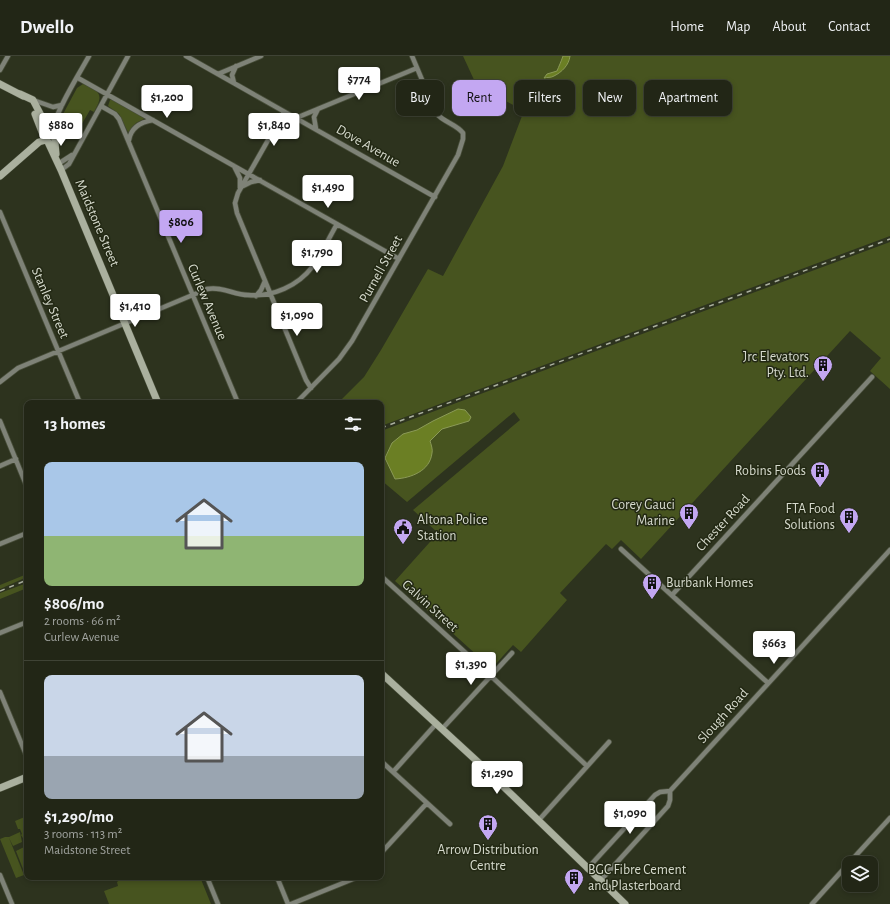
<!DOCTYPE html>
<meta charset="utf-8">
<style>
body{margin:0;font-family:"Alegreya Sans",sans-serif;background:#2e3223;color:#f1f3f6;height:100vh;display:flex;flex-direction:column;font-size:15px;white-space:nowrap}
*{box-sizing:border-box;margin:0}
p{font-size:13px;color:#a2a5a1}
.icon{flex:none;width:22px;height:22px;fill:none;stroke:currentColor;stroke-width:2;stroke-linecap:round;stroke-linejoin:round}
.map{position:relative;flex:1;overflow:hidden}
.side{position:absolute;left:24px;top:344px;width:360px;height:480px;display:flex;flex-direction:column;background:#222616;border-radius:8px;box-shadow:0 2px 6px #0003,0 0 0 1px #3f4335}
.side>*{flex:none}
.top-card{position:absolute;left:396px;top:24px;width:380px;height:36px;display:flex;gap:8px}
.buttons{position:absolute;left:842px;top:800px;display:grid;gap:8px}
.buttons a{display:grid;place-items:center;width:36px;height:36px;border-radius:8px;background:#222616;box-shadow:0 2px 6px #0003,0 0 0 1px #3f4335;font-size:20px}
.price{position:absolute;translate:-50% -34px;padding:0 9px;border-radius:4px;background:#fff;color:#222;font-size:13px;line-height:26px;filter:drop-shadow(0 1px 2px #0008)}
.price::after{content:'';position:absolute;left:50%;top:24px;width:12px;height:9px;margin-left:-6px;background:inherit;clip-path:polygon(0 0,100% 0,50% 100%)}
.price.selected{background:#c3a7f2;color:#111}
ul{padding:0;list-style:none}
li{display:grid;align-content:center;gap:8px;height:212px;padding:0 20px}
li+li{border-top:1px solid #3f4335}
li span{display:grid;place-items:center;height:124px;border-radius:8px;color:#555}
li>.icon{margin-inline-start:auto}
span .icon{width:72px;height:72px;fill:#fffc;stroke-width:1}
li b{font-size:17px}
h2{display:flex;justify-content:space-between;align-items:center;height:48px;padding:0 20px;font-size:17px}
.pill{padding:0 14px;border-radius:8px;background:#222616;box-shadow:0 2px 6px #0003,0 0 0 1px #3f4335;font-size:14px;line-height:36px}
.pill.selected{background:#c3a7f2;color:#111}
header{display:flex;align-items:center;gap:24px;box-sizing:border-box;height:56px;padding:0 20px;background:#222616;border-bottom:1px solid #3f4335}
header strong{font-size:19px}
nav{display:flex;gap:22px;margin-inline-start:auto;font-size:14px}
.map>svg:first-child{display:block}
.green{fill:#47541f}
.water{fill:#6b7f24;stroke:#8b9a57}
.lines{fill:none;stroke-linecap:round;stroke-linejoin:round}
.street-casing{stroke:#484e3a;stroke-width:6}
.secondary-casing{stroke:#484e3a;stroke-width:8}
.street{stroke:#7e8277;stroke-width:4.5}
.secondary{stroke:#aab09e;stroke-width:7}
.rail{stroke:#aaaf9f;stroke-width:1.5;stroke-dasharray:5 5;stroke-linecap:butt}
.labels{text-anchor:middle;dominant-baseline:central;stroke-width:3;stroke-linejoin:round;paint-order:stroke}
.street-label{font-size:14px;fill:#d6dacd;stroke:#232914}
.poi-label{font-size:14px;fill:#d6dacd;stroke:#232914;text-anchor:end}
</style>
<header>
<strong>Dwello</strong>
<nav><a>Home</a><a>Map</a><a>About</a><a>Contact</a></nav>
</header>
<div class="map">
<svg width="890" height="848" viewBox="0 0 890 848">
<rect width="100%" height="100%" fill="#2d331e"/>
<path class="green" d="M463,0H890V180L381,370V347H338L364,321L381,294L428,213L443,220L503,110L522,60L519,52L479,31L475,26Z
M83,28C102,36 103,39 94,56L90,54L79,73L62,63L63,61L62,60L77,32Z
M110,44H113L143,61L144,63L136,67L130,75L128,76L119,58L108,50Z
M890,186V333L870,315L881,302L850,275L641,503L621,484L612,493L606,488L560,537L567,544L521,596L513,589L493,611H490L395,525L438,477L413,454L520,364L514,356L407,446L381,424V375Z
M27,518V521L0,533V529Z
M27,527V532L0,543V537Z
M27,760V786L26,787L21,779L22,778L20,773H18L15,765Z
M20,776L22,786L13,790L9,782L24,819L16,822L0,783L5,781H9Z
M26,789H27V817L25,818L16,795L26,790Z
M123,821H200L211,848H109L104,835L118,830L117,826Z"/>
<path class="water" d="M563,0H570C569,9 562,16 554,20C551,22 547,21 544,22L547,18L557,15C559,10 561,6 563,0Z
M458,353L465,354L471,361L469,365L442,373L430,385C431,388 433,394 432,397C430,415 411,422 395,423L385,402L392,387L403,378L417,374L433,365Z"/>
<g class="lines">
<g class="street-casing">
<path id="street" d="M186,0L435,141
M0,14L8,0
M218,18L261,0
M78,22L399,203
M234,27L232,19L236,10
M33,44L53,51L62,49
M101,50L115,58L119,63L238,347
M284,56L238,137L235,147L237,157L306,324L311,332
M296,62L417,12
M54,73C52,61 82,13 89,0
M316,73L314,61L318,53
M129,84C131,71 141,66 153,64
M58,108L72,99
M234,110L240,122V132
M61,114L69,108L128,0
M243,130L251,126L260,124
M0,156L80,347
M256,240L261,234L265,225
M0,326L18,312L207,233C222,230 234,239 248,239C273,241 298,230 313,210C322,197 329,182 337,168
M296,347L339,303L352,285L458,99L463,83V77C456,68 443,66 436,57L412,0
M0,365L27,431
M0,410L16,403
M0,488L27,477
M621,493L768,627
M381,520L491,620L587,710
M672,539L872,321
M0,577L27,566
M0,636L27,701
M442,673L512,597
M381,705L450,768
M393,716L436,668
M538,765L609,686
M381,797L427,747
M849,807L890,762
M587,813L655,739L660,736L670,735L890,494
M0,819L12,848
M207,821L218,848
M277,821L288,848
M600,825L668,750L670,744V735
M291,848L358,821
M812,848L849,807"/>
</g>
<g class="secondary-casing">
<path id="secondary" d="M0,28L23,40
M20,38L33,44L44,65L54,74L56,98
M35,58L42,76
M47,84L61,114L158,347
M0,120L39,86L46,84
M381,617L479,707L625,848
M0,732L27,721"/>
</g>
<use href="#street" class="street"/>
<use href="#secondary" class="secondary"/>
<path class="rail" d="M381,372L890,183
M0,535L27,524"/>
</g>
<defs>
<g id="building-pin" transform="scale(1)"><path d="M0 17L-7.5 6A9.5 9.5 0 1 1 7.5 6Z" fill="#c3a7f2" stroke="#232914"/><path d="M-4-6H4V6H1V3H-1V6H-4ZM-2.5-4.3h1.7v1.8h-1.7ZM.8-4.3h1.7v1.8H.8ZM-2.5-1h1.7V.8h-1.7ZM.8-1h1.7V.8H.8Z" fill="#111"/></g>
<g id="civic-pin" transform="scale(1)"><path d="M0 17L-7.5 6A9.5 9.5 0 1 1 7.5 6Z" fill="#c3a7f2" stroke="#232914"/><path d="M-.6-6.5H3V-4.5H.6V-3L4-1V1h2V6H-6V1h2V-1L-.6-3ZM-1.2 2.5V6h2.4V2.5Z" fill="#111"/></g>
</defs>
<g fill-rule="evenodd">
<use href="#building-pin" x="823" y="309"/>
<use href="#building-pin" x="820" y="415"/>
<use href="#building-pin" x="689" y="457"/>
<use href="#building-pin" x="849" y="461"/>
<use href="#civic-pin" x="403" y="472"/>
<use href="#building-pin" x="652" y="527"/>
<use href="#building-pin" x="488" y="768"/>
<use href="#building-pin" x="574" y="822"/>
</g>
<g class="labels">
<g class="street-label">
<text transform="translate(368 90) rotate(30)">Dove Avenue</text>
<text transform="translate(97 167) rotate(67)">Maidstone Street</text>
<text transform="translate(381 213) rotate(-61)">Purnell Street</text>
<text transform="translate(207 246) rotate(67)">Curlew Avenue</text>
<text transform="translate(50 247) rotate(67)">Stanley Street</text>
<text transform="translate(723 467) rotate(-47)">Chester Road</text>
<text transform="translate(430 550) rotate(42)">Galvin Street</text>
<text transform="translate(723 660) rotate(-48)">Slough Road</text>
</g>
<g class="poi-label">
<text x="809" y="301">Jrc Elevators<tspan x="809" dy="16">Pty. Ltd.</tspan></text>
<text x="806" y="415">Robins Foods</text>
<text x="675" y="449">Corey Gauci<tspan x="675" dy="16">Marine</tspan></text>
<text x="835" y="453">FTA Food<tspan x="835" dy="16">Solutions</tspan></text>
<text x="417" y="464" text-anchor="start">Altona Police<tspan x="417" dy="16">Station</tspan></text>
<text x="666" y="527" text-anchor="start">Burbank Homes</text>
<text x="488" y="794" text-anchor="middle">Arrow Distribution<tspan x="488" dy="16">Centre</tspan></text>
<text x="588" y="814" text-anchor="start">BGC Fibre Cement<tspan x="588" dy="16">and Plasterboard</tspan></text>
</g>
</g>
</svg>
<div class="buttons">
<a><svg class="icon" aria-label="layers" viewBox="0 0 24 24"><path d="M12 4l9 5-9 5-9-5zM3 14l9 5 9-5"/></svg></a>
</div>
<b class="price" style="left:359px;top:45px">$774</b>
<b class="price" style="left:167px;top:63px">$1,200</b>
<b class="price" style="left:61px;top:91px">$880</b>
<b class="price" style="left:274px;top:91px">$1,840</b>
<b class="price" style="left:328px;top:153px">$1,490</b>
<b class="price selected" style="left:181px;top:188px">$806</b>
<b class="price" style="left:317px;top:218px">$1,790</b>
<b class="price" style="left:135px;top:272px">$1,410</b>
<b class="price" style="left:297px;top:281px">$1,090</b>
<b class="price" style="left:774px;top:609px">$663</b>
<b class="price" style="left:471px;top:630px">$1,390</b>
<b class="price" style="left:497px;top:739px">$1,290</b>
<b class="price" style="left:630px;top:779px">$1,090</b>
<div class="top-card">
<a class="pill">Buy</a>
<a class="pill selected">Rent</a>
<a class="pill">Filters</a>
<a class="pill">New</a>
<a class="pill">Apartment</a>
</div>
<section class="side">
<h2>13 homes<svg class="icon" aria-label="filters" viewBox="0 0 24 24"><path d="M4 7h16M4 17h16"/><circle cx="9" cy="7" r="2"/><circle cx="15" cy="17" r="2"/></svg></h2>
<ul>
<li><span style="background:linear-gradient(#a9c7e8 60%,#8fb573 0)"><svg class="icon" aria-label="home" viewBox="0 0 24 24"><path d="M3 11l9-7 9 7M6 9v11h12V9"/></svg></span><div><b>$806/mo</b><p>2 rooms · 66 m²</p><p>Curlew Avenue</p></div></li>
<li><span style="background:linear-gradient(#c9d6e8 65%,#9aa5b1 0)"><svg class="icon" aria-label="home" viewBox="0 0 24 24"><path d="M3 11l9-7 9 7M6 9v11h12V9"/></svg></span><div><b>$1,290/mo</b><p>3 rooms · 113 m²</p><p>Maidstone Street</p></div></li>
</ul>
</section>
</div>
